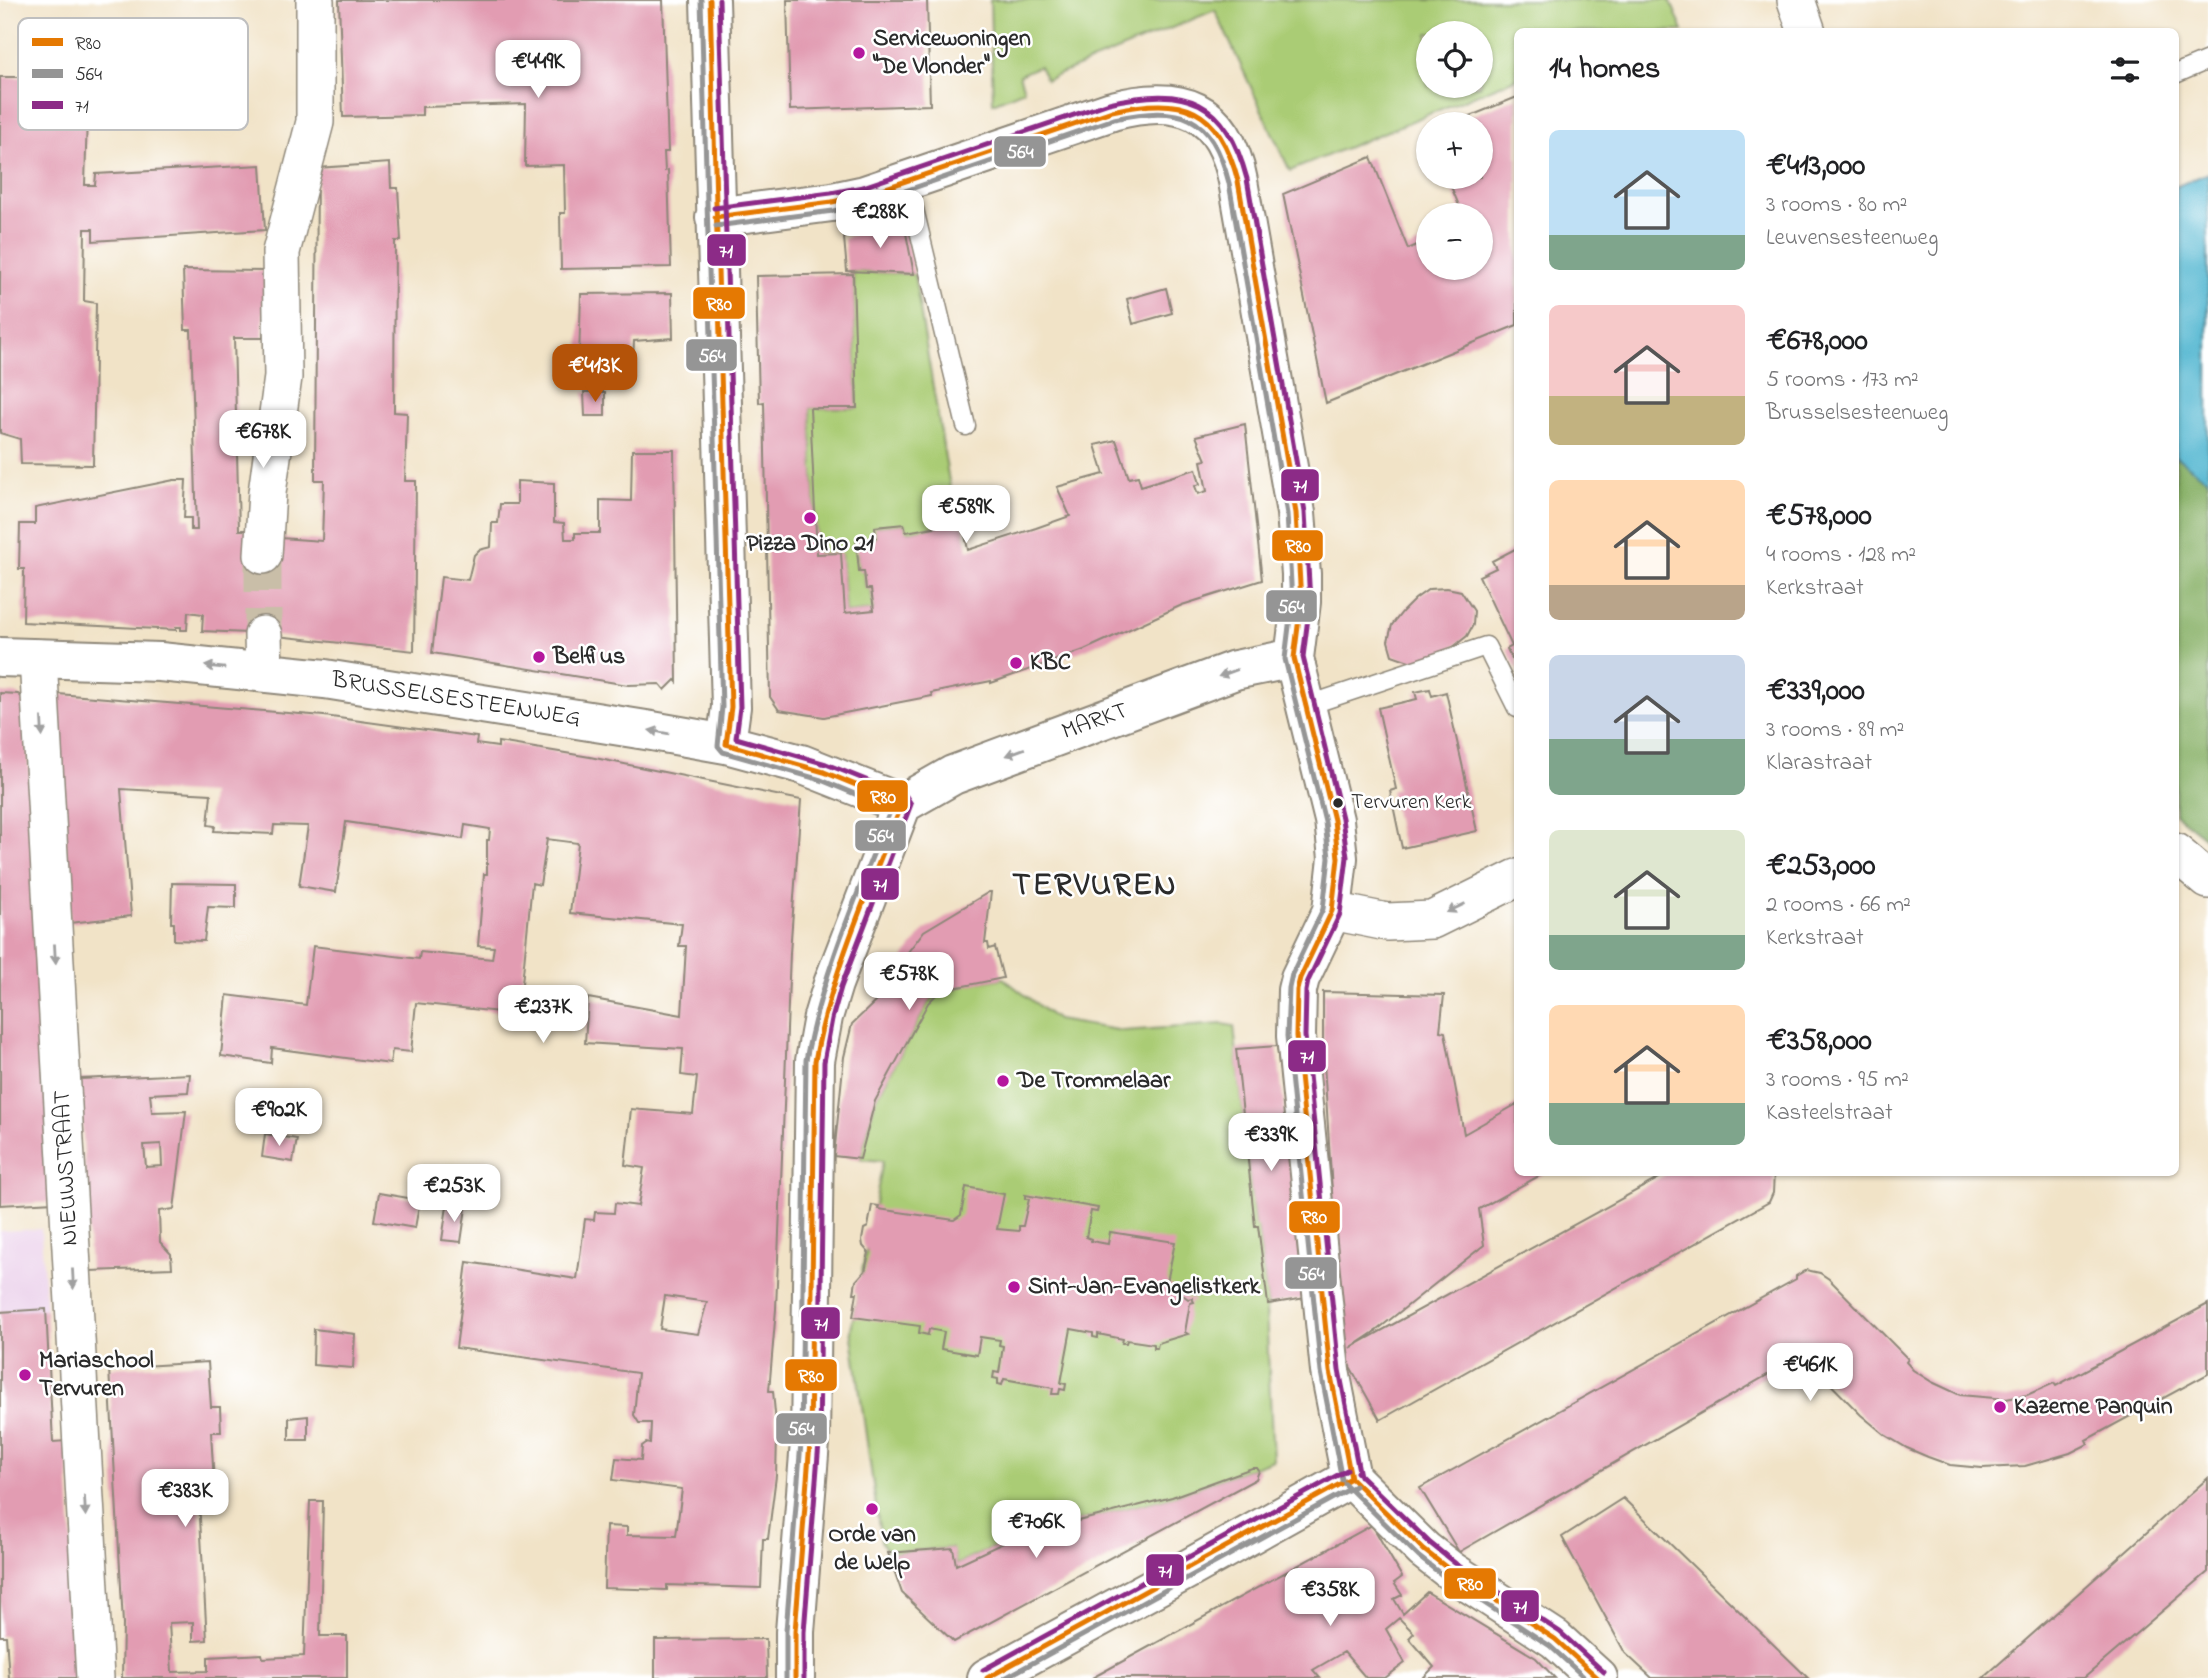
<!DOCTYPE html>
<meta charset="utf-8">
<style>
body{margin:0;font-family:"Indie Flower",sans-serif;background:#f2f2f2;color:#202124;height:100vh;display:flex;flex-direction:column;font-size:26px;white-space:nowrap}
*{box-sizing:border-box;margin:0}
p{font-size:23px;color:#757577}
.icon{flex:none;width:38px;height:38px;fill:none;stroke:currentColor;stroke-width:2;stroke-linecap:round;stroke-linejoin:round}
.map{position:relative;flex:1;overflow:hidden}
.drawer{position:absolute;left:1514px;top:28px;width:665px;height:1148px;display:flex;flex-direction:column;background:#fff;border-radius:10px;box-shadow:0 2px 5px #0004}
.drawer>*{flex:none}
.fabs{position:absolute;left:1416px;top:21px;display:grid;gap:14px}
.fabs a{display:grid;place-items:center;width:77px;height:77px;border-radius:50%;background:#fff;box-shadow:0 2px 5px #0004;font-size:35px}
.price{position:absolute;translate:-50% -60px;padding:0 16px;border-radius:14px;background:#fff;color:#222;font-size:23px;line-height:46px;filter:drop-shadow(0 2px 4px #0008)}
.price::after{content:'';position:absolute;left:50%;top:42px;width:21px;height:16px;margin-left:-10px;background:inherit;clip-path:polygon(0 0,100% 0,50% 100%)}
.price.selected{background:#b45309;color:#fff}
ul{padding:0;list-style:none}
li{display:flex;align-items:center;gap:21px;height:175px;padding:0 35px}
li span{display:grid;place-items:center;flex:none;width:196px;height:140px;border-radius:10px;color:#555}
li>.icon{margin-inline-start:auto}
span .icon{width:84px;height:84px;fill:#fffc;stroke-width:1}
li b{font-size:30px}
h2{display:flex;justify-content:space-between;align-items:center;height:84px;padding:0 35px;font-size:30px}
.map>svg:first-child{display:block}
.built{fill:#ebd1eb}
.green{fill:#aacc75;stroke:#6a7c50;stroke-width:2;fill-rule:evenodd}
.forest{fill:#87b066;stroke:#596e48;stroke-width:2}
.water{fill:#51b6d0;stroke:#3e707e;stroke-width:2}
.building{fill:#e29cb2;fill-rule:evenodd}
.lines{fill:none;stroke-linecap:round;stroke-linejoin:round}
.street-tunnel{stroke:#c9bea8;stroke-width:37;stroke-dasharray:37 18;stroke-linecap:butt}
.lane-casing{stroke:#8e8779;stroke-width:21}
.street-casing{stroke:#8e8779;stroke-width:40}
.secondary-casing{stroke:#8e8779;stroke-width:42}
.lane{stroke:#fff;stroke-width:18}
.street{stroke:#fff;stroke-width:37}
.secondary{stroke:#fff;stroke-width:38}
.bus-1-casing{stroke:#fff;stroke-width:10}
.bus-2-casing{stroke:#fff;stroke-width:10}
.bus-3-casing{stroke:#fff;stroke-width:10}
.bus-1{stroke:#e57902;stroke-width:5}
.bus-2{stroke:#959595;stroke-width:5}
.bus-3{stroke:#8c2b87;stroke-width:5}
.oneway{fill:#a0a0a0}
.poi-dot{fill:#b5179e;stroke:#fff;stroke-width:2.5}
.bus-dot{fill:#2b2b2b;stroke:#fff;stroke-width:2.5}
.labels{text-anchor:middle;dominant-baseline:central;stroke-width:5;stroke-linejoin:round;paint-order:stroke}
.bus-label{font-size:22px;fill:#2b2b2b;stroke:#fff;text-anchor:start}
.poi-label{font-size:24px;font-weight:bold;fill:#2b2b2b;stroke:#fff;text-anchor:start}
.street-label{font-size:24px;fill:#2b2b2b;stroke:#fff}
.district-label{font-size:32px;font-weight:bold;letter-spacing:2px;fill:#2b2b2b;stroke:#fff}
.key{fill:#fff;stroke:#bfbfbf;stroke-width:2}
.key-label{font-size:19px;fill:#2b2b2b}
.line-badge{stroke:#fff;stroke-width:2.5}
.badge-label{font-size:19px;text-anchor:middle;font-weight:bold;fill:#fff}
</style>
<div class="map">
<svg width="2208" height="1678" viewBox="0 0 2208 1678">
<rect width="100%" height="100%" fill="#fff"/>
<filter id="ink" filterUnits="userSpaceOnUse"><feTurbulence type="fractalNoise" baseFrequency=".0143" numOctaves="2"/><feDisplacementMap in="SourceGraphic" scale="14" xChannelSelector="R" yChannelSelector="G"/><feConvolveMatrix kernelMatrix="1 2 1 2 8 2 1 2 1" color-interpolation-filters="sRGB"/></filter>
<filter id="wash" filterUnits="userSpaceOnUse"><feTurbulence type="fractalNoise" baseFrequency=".00686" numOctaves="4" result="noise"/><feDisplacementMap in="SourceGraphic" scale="28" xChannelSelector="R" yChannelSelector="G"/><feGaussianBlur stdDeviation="1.57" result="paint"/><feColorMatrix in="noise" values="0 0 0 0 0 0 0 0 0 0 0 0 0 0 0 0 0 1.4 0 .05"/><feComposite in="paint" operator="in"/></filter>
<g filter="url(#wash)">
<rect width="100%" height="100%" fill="#f1e3c7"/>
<path class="built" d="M41,1229L53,1442L0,1445V1231Z"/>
<path class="green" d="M990,0H1670L1683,31L1517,32V78L1290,171L1215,10L1046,80L1039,66L1019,75L1024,90L993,103ZM1480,33V86H1428V33Z
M847,271L914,274L956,523L906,532L904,524L876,527V538L856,540L859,570L864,571L866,588L871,589L874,610L845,613L841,554H817L810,408H857L853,274Z
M1003,978L1057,1020L1123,1031L1222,1024L1234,1026L1255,1226H1258L1268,1304L1266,1310L1273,1460L1172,1497L1016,1537L956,1565L952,1548L888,1553L881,1541L851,1329L883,1161L860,1159L875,1101L928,1003C948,984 977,983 1003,978Z"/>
<path class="forest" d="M2175,456L2208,480V840L2175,814Z"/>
<path class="water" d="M2208,173V480L2175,456V187Z"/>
<g id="blocks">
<path class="building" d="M339,0H663L668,152H664L665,171L668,170L671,267L561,269L560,213H565L564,165L525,166L526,104L422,107V115L343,117Z
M787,0H927L930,105L790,110Z
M26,48L76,49V78H88L85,185H95L96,174L261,165L265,230L93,241V229H85L84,301L96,303L93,465L21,464L20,439L0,433V77H25Z
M1517,97V325L1326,403L1283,194L1371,157L1408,249L1428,240V268H1480V215H1463L1447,177H1480V124H1451Z
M390,163L391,188H398L401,241H395L394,412L407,413L405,481H416L414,651L249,633L202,631L203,614L188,612L187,630H181V627H176V630L23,622L24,569H19L20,524H35V508L174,480H186L184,518H191V530H197L191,330H185L183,270L265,271L263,338H234L239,530H248L280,538L322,541L324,480H315L317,168Z
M903,218L914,274L847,271L844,238Z
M853,274L857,408H810L817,554L841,553L845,613L874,610L871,589H866L864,571H859L856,540L876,538L875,527L904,524L906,532L956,523L957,526L963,525L968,550L1036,528L1070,516L1057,487L1104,474L1095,445L1116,440L1129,478L1138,476L1141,486L1196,469L1200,484L1195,486L1198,494L1207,491L1201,461L1206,460L1196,436L1245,424L1262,580L1182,605L1084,650L991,683V681L931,693L932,696L824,717L779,710L770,697L764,402L759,403L756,276Z
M1166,288L1172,313L1133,324L1127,299Z
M672,293L673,338L634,341L633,360H579L581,294Z
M584,392H605V416H585Z
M632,450H674L677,682L675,680L665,690L660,684L628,685L432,653L441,577L468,580L474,555L479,550L491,547L492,523H498L500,504H517V481L554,483V522L564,523L565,539H575V533H600V500L631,501Z
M1517,548V670L1507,649L1512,646L1479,576L1496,568L1492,561Z
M1447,588L1461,591L1474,611L1473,625L1467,636L1452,648L1437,655L1412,662L1392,655L1388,641L1392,625L1403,611L1415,599L1429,589Z
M1430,689L1432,696L1446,692L1477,831L1402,848L1390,791L1396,789L1378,708L1417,699L1415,692Z
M0,693L18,694L25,700L54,1202L0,1205Z
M58,694L324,716L477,737L476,744L498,747V742L590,757L801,800L790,953L776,1309L769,1391H773L777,1435L776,1476L768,1539H763L761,1588L667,1585V1590L604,1588L606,1526L627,1527V1535L676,1536L682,1489L613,1480L616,1458L641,1460L642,1446L646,1443L650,1444L651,1423H639L634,1415L638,1373L456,1348L467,1262L577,1279L585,1219L594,1220L595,1212L614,1213L615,1203L638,1206L644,1168L625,1165L631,1109L693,1114L697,1077L681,1075L683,1049L585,1043L588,998L682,1015L686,946H679L682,924L570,913L578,843L547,839L540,885L532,883L519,1014L416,1003L411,1052L392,1050L390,1064L272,1048L271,1063L221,1056L227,995L306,1005L313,946L419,959L420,952L492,959L494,947L478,946L484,874H487V840H489L490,829L465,825L463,839L346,822L336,892L299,886L308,826L274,825L273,834L214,831L215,826L208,825L211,794L121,789L131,916L70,923ZM665,1296L707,1302L698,1334L660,1329Z
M172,883L236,884V908L208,907L204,941L174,940V923H171Z
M989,892H991L985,943H988L989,949L995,947L1003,978L949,989L939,992L928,1003L875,1101L860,1159L834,1156L844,1057L852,1024L899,979L892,973L924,931Z
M1323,992L1444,995L1440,1031L1445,1032L1464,1134L1517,1104V1172H1546L1479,1209L1484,1245L1377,1330L1350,1348L1670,1172H1774L1773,1193L1769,1202L1380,1420L1342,1352L1323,1047Z
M1277,1046L1306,1298L1268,1304L1258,1226H1255L1236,1049Z
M190,1074L188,1092L150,1094L152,1112L186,1111L174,1209L159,1211L160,1242L171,1254L172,1268L90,1271L80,1079ZM161,1144L162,1166L146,1167L144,1145Z
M265,1134L297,1139L293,1162L262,1157Z
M966,1187L1004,1194L997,1229L1019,1231V1226H1023L1029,1199H1025V1195L1098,1208L1097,1212L1091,1211L1086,1237L1091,1239V1241L1108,1244L1110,1232L1175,1242L1167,1282L1188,1299L1192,1298L1194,1302L1190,1303L1185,1332L1188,1334L1158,1343L1157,1348H1154V1344L1127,1340L1126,1343H1122L1123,1339L1098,1334V1338L1093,1337V1333L1071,1329L1061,1383L1066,1384L1065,1390L1060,1389L1059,1394H1052L1053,1388L1004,1379L1002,1385L998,1384V1379L993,1378L994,1372L999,1373L1003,1346L999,1345L1000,1340L980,1337L977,1355L941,1349L944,1332L929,1329L928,1335L919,1333L920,1326L853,1317L857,1293H854L856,1281L865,1271L869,1253L863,1246L862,1240L864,1229L868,1227L872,1205L879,1206L878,1209L954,1220L961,1215Z
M379,1193L420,1200L415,1228L374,1221Z
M447,1206L466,1208L461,1242L442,1240Z
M1806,1270L1820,1273L1829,1279L1908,1359L1906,1362L1913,1370L1932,1382L1960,1395L2006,1399L2027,1395L2054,1383L2056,1386L2208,1304V1374L2086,1440L2088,1444L2070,1453L2025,1466L1982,1468L1950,1465L1928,1457L1907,1448L1885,1435L1861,1415L1802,1355L1459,1552L1420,1488L1796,1279V1276Z
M46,1309L53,1442L67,1441L79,1678H9L6,1636H0V1312Z
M314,1329L355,1334L353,1368L313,1365Z
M208,1362L211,1407H220L221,1432H211L215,1501H199L207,1640L193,1641V1622L169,1623L172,1672L208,1671V1657L262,1654L263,1658L304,1656L310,1501H323L320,1636H347V1678H122L123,1624L109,1368Z
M308,1416V1440H289V1418Z
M1252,1468H1257L1259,1471L1256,1479L954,1642L902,1593L888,1553L953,1548L956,1565L1016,1537L1172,1497Z
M2208,1478V1572L2084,1678H1983Z
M1623,1498L1808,1678H1652L1625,1653L1562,1537Z
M1372,1525L1402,1577L1394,1583L1402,1595L1394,1599L1403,1614L1427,1592L1536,1658L1555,1678H1423L1434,1667L1409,1638L1414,1633L1399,1618L1386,1629L1405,1663L1385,1678H1366L1344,1652L1313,1670L1320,1678H1092Z
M766,1639L767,1678H655V1640Z"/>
</g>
</g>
<g filter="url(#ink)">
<use href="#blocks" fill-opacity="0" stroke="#8e8779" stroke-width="2"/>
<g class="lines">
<path class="street-tunnel" d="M263,555V635"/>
<g class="lane-casing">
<path id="lane" d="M2175,74L2208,60
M907,180L966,426
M1306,706L1486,646L1517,708"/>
</g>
<g class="street-casing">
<path id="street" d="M1796,0L1807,32
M263,555L267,493L283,377L281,252L315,122V0
M263,635L264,672
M38,658L95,1678
M2175,852L2208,880
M1332,911L1387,922L1432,920L1517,878"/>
</g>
<g class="secondary-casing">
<path id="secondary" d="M710,0L731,707L726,744
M715,217L832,202L865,195L1112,111C1180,93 1224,108 1238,181L1296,513L1301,574V602L1294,658L1334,820L1338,858L1332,911L1300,978L1297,990L1296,1036L1330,1371L1351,1478
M0,657L160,662L325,679L652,731L726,744L801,764L902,804
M902,804L953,775L1235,670L1294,658
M1351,1478L1424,1550L1451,1571L1555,1639L1598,1678
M795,1678V1632L810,1442L815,1061L823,1017L833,984L902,804
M987,1678L1190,1568L1351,1478"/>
</g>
<use href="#lane" class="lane"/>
<use href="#street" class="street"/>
<use href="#secondary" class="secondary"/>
<g class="bus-1-casing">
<path id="bus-1" d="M710,0L731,707L726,744L824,772L902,804C870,888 831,972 815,1061L810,1442L795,1632V1678
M715,217L832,202L865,195L1112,111C1184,96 1218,106 1238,181L1296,513L1301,602L1294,658L1334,820L1338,858L1332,911L1300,978L1297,990L1296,1036L1330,1371L1351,1478
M1351,1478L1424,1550L1451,1571L1555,1639L1598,1678
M987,1678L1351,1478"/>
</g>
<g class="bus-2-casing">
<path id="bus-2" d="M701,0L722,707L718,746L723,752L821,780L891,809C859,891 822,973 806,1060L801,1442L786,1631V1678
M716,226L833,211L867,204L1114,119C1181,105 1211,113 1229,183L1287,514L1292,601L1285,659L1325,822L1329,858L1323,909L1292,974L1289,988L1287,1036L1321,1372L1342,1480
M1345,1484L1419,1557L1446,1578L1550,1646L1585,1678
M1005,1678L1355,1486"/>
</g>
<g class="bus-3-casing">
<path id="bus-3" d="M719,0L740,707L736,738L826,764L906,796L911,804L841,987L832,1019L824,1062L819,1442L804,1632V1678
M714,208L831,193L863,187L1109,103C1187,85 1226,100 1247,179L1305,512L1310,602L1303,657L1342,818L1347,857L1340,914L1308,981L1306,991L1305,1036L1339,1370L1360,1476
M1357,1472L1430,1543L1456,1564L1560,1632L1604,1672
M983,1670L1347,1470"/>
</g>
<use href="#bus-1" class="bus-1"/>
<use href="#bus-2" class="bus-2"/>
<use href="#bus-3" class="bus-3"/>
</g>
<defs><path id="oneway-solid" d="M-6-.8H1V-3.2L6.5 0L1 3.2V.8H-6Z" transform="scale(1.75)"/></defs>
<g class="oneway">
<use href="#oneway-solid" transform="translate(215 667) rotate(-174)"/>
<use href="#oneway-solid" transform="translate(1228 673) rotate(160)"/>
<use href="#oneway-solid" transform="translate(42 727) rotate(87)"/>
<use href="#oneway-solid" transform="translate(659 732) rotate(-170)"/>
<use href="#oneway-solid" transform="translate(1015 752) rotate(160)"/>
<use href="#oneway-solid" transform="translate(1456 908) rotate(154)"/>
<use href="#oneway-solid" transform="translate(55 954) rotate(87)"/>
<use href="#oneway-solid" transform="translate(73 1279) rotate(87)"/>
<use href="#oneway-solid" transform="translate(85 1506) rotate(87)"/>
</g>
</g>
<g class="poi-dot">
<circle cx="859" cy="53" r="7"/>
<circle cx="810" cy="518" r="7"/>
<circle cx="539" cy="657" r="7"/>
<circle cx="1016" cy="663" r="7"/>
<circle cx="1003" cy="1081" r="7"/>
<circle cx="1014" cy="1287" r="7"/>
<circle cx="25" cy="1375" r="7"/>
<circle cx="2000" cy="1407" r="7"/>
<circle cx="872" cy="1509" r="7"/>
</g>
<circle class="bus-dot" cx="1338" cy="803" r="6"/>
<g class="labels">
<g class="bus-label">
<text x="1351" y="803">Tervuren Kerk</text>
</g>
<g class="poi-label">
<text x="873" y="39">Servicewoningen<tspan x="873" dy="28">"De Vlonder"</tspan></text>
<text x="810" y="544" text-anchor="middle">Pizza Dino 21</text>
<text x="553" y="657">Belfius</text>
<text x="1030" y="663">KBC</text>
<text x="1017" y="1081">De Trommelaar</text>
<text x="1028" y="1287">Sint-Jan-Evangelistkerk</text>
<text x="39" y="1361">Mariaschool<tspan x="39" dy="28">Tervuren</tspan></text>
<text x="2014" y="1407">Kazerne Panquin</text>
<text x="872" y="1535" text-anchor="middle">Orde van<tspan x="872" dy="28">de Welp</tspan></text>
</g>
<g class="street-label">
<text transform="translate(456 700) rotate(9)">BRUSSELSESTEENWEG</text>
<text transform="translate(1095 722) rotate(-20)">MARKT</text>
<text transform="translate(67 1168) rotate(-93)">NIEUWSTRAAT</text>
</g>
<g class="district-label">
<text x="1095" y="886">TERVUREN</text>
</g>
</g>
<rect x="18" y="18" width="230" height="112" rx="10" class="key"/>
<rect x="32" y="38" width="31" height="8" fill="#e57902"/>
<rect x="32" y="69" width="31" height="9" fill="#959595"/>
<rect x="32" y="101" width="31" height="8" fill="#8c2b87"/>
<g class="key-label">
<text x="75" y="49">R80</text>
<text x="75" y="80">564</text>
<text x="75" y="112">71</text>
</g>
<g class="line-badge">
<rect x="993" y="135" width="54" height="33" rx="7" fill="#959595"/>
<rect x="706" y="233" width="41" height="34" rx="7" fill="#8c2b87"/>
<rect x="692" y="286" width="54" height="34" rx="7" fill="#e57902"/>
<rect x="685" y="338" width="53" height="34" rx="7" fill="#959595"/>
<rect x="1280" y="468" width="40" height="34" rx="7" fill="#8c2b87"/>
<rect x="1271" y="529" width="53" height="33" rx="7" fill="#e57902"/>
<rect x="1265" y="589" width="53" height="34" rx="7" fill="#959595"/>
<rect x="856" y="779" width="53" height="34" rx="7" fill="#e57902"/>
<rect x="854" y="819" width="53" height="33" rx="7" fill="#959595"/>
<rect x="860" y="867" width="40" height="34" rx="7" fill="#8c2b87"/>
<rect x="1287" y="1039" width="40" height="34" rx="7" fill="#8c2b87"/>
<rect x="1288" y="1200" width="53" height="34" rx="7" fill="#e57902"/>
<rect x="1284" y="1256" width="54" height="34" rx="7" fill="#959595"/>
<rect x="800" y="1306" width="41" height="34" rx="7" fill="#8c2b87"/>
<rect x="784" y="1358" width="54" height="34" rx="7" fill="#e57902"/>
<rect x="775" y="1412" width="53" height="33" rx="7" fill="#959595"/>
<rect x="1145" y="1553" width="40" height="34" rx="7" fill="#8c2b87"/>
<rect x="1443" y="1567" width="54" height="33" rx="7" fill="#e57902"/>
<rect x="1500" y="1589" width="40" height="34" rx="7" fill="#8c2b87"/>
</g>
<g class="badge-label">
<text x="1020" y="158">564</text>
<text x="726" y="257">71</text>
<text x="719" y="310">R80</text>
<text x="712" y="362">564</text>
<text x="1300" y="492">71</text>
<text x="1298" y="552">R80</text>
<text x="1291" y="613">564</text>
<text x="883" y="803">R80</text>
<text x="880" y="842">564</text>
<text x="880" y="891">71</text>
<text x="1307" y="1063">71</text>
<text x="1314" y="1223">R80</text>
<text x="1311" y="1280">564</text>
<text x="821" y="1330">71</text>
<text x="811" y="1382">R80</text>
<text x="801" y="1435">564</text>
<text x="1165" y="1577">71</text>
<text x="1470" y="1590">R80</text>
<text x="1520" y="1613">71</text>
</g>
</svg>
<div class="fabs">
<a><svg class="icon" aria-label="locate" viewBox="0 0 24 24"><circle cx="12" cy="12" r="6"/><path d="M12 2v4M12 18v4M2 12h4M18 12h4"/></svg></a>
<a>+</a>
<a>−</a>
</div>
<b class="price" style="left:538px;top:100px">€449K</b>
<b class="price" style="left:880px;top:250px">€288K</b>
<b class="price selected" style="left:595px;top:404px">€413K</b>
<b class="price" style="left:263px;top:470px">€678K</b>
<b class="price" style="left:966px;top:545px">€589K</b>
<b class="price" style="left:909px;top:1012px">€578K</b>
<b class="price" style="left:543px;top:1045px">€237K</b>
<b class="price" style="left:279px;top:1148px">€902K</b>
<b class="price" style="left:1271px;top:1173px">€339K</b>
<b class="price" style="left:454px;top:1224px">€253K</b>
<b class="price" style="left:1810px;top:1403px">€461K</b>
<b class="price" style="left:185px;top:1529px">€383K</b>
<b class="price" style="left:1036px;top:1560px">€706K</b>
<b class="price" style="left:1330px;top:1628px">€358K</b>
<section class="drawer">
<h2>14 homes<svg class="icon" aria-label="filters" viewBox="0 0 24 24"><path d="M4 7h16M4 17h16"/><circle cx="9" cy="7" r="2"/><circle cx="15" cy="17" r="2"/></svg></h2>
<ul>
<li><span style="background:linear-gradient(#bfe0f5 75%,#7fa58c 0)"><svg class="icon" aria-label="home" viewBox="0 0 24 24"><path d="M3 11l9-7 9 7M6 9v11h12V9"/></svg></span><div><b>€413,000</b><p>3 rooms · 80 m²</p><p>Leuvensesteenweg</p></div></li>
<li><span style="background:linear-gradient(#f6c9c9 65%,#c2b280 0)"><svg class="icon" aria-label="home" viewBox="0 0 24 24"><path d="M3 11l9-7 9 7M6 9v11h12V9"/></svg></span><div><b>€678,000</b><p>5 rooms · 173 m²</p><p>Brusselsesteenweg</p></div></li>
<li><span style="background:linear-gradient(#ffd9b3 75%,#b9a48a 0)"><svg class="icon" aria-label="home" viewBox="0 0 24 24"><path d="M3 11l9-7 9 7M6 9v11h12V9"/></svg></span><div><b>€578,000</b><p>4 rooms · 128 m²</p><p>Kerkstraat</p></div></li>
<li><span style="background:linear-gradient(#c9d6e8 60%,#7fa58c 0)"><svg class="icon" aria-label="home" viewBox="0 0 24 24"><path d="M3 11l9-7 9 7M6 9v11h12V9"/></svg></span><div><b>€339,000</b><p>3 rooms · 89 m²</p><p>Klarastraat</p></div></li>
<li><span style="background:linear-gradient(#dfe7d0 75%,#7fa58c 0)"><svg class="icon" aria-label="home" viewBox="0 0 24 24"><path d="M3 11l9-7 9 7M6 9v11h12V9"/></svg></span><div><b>€253,000</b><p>2 rooms · 66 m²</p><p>Kerkstraat</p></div></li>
<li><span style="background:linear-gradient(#ffd9b3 70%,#7fa58c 0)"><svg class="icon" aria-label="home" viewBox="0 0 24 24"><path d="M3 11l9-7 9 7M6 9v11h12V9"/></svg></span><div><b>€358,000</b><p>3 rooms · 95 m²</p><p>Kasteelstraat</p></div></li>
</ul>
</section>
</div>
